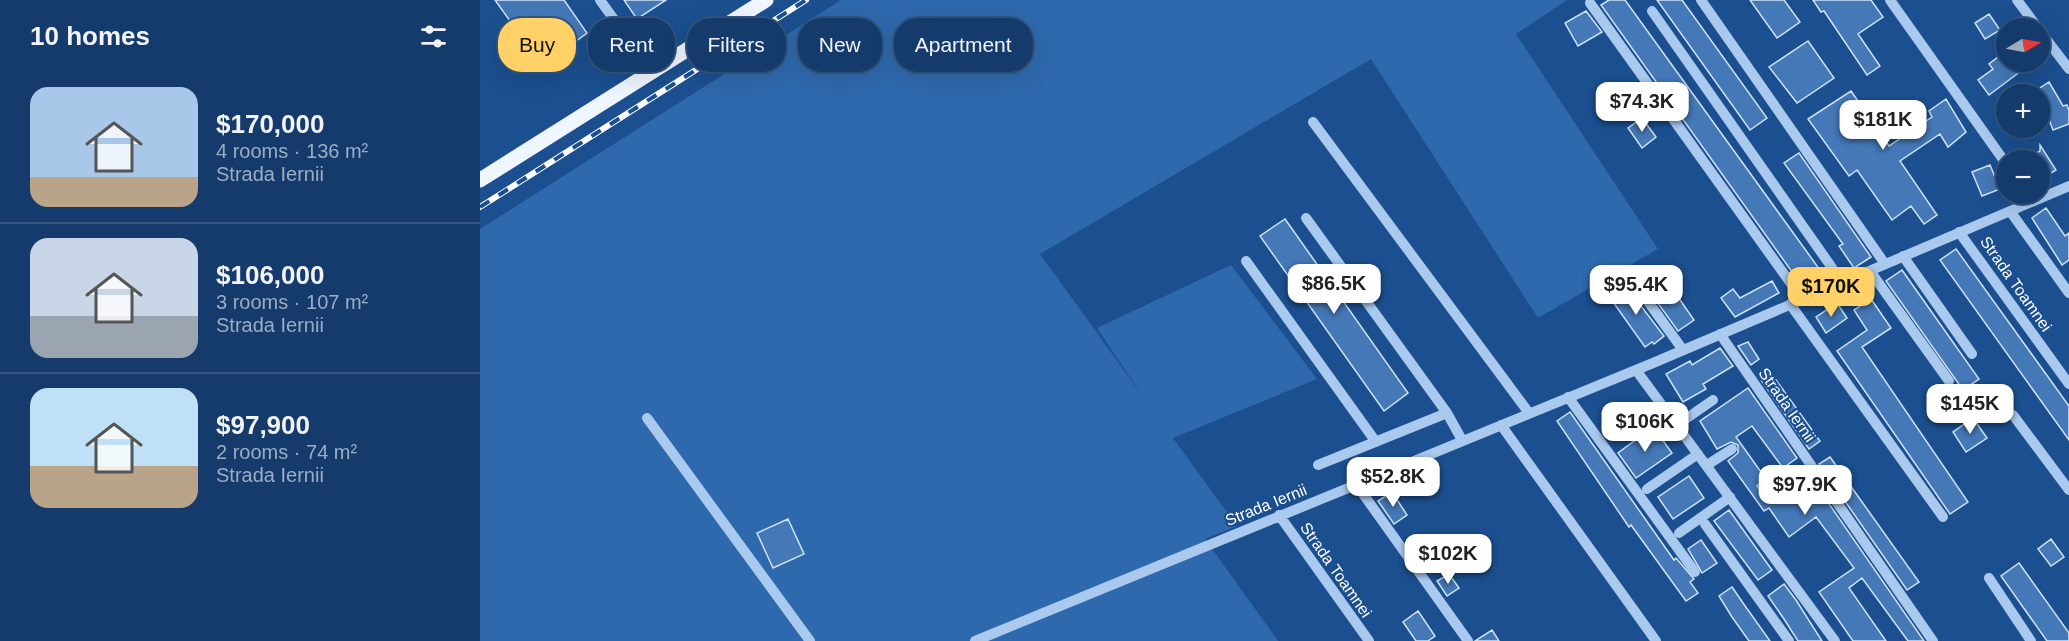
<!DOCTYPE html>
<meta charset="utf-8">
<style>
body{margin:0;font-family:Arial,sans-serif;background:#214673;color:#f1f3f6;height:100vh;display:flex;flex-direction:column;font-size:22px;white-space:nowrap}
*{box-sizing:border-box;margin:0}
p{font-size:20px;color:#9dadc1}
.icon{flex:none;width:33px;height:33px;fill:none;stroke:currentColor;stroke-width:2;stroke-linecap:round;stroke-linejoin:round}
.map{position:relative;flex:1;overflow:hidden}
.panel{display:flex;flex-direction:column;background:#143b6b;width:480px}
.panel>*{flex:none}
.top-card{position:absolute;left:18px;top:18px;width:570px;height:54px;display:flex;gap:12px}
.needle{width:39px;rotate:80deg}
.fabs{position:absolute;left:1516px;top:18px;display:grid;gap:12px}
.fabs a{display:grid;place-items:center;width:54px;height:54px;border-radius:50%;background:#143b6b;box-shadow:0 6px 24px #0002,0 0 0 2px #33557e;font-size:30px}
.price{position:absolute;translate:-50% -51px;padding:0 14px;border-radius:12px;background:#fff;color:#222;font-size:20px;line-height:39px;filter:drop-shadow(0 2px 3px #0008)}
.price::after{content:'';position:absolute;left:50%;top:36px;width:18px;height:14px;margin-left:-9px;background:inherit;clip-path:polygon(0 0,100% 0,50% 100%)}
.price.on{background:#ffd166;color:#111}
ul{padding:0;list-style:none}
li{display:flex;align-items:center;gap:18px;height:150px;padding:0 30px}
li+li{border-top:2px solid #33557e}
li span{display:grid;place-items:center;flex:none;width:168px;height:120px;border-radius:18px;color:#555}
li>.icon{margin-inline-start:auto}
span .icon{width:72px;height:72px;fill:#fffc;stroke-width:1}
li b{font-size:26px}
h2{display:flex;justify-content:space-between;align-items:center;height:72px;padding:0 30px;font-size:26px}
.tag{padding:0 21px;border-radius:24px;background:#143b6b;box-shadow:0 6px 24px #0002,0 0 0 2px #33557e;font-size:21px;line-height:54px}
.tag.on{background:#ffd166;color:#111}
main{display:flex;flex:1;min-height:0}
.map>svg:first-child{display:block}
.green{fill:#2e69ad}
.building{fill:#4478b7;stroke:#cfe3fa;stroke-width:1.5}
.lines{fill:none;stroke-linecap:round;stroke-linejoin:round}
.minor{stroke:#a9c9ee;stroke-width:10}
.major{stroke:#f0f6ff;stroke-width:15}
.rail-casing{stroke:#fff;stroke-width:6}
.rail{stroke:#1b4f8f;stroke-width:4;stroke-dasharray:11;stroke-linecap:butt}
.labels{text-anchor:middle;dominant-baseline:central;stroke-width:4.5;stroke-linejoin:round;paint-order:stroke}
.street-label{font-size:16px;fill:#fff;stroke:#1b4f8f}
</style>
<main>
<section class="panel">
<h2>10 homes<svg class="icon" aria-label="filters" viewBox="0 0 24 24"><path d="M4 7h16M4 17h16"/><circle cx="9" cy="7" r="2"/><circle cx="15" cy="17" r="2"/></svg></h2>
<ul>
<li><span style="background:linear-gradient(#a9c7e8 75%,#b9a48a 0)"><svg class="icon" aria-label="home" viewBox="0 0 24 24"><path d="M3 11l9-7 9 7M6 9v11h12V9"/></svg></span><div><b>$170,000</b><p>4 rooms · 136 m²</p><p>Strada Iernii</p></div></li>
<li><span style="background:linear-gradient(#c9d6e8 65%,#9aa5b1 0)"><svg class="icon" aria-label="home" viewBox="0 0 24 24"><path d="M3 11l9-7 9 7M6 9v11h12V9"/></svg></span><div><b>$106,000</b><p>3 rooms · 107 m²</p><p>Strada Iernii</p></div></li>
<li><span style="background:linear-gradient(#bfe0f5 65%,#b9a48a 0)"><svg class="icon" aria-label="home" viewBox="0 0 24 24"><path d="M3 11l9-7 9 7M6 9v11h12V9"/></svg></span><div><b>$97,900</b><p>2 rooms · 74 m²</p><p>Strada Iernii</p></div></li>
</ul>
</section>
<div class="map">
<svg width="1589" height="641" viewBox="0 0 1589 641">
<rect width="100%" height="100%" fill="#1b4f8f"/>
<path class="green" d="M361,0H1087L1036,34L1178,249L1058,318L891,59L560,254L664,398L617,328L751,265L837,379L693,438L757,526L725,539L798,641H0V229Z"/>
<path class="building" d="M15,0H84L107,33L62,66Z
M144,0H186L157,19Z
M1129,0H1145L1340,270L1320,283L1121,5Z
M1177,0H1202L1287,118L1270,130Z
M1270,0H1304L1320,22L1297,38Z
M1333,0H1391L1403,17L1378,34L1400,66L1387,75L1344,11L1341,12Z
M1106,11L1122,32L1098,46L1085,23Z
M1509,14L1520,30L1505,39L1495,23Z
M1328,41L1354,78L1317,103L1289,67Z
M1527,50V62H1533L1541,71L1509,95L1498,80L1513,69L1509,64Z
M1569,82L1583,106L1587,105L1589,111V124L1573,130L1563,104L1560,106V88Z
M1371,91L1409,146L1452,117L1449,111L1466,99L1486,132L1468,147L1460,134L1420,161L1457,215L1444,224L1431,206L1412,220L1377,170L1369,176L1328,119Z
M1162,118L1176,137L1162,148L1148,128Z
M1560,145L1576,170L1560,180V160H1546L1560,151Z
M1319,153L1391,257L1374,268L1359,246L1363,244L1304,163Z
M1510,165L1520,189L1502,196L1492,172Z
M1566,208L1585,236L1589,233V260L1582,265L1552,218Z
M805,219L928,393L904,411L780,236Z
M1476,249L1589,406V440L1460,260Z
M1178,268L1214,320L1198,331L1161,280Z
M1422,270L1499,379L1483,390L1406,281Z
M1292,281L1299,293L1255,317L1241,298L1253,289L1260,298Z
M1145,285L1184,336L1174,344L1172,342L1165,347L1128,295Z
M1391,299L1411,328L1382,347L1488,502L1470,514L1357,351L1387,330L1374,310Z
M1357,303L1367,318L1346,333L1336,317Z
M1268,342L1279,359L1271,365L1258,346Z
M1240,348L1253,366L1223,384L1226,389L1203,402L1186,374L1210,361L1212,365Z
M1291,373L1340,441L1329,449L1281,380Z
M1268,388L1317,458L1303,468L1272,426L1256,437L1286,479L1277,486L1286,499L1327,472L1444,641H1428L1382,578L1369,588L1406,641H1373L1339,592L1374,568L1336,517L1309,537L1289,508L1284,511L1248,461L1258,453V445L1251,442L1237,449L1220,421Z
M1090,412L1194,560L1196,558L1214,579L1210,582L1218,593L1206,601L1151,525L1149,527L1077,421Z
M1493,418L1507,438L1486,452L1473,432Z
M1173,427L1192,453L1156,478L1138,453Z
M1350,457L1439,582L1427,590L1339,464Z
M1209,476L1224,498L1193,519L1178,497Z
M912,492L927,515L914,524L898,501Z
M1249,510L1292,570L1278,580L1234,521Z
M308,519L324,554L293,568L277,533Z
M1571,539L1584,557L1571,566L1558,549Z
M1221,540L1237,563L1222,573L1208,549Z
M1539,563L1589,633V641H1567L1521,576Z
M969,574L979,588L967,596L957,581Z
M1304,584L1316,600L1342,641H1318L1304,619L1288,596Z
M1252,587L1263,603L1290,641H1269L1252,617L1239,596Z
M938,611L955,636L948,641H936L923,622Z
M1012,630L1019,641H995Z"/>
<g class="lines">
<path class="minor" d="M120,0L172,72
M1221,0L1405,264
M1410,0L1527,165
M1537,0L1558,28
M1110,3L1322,299
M1172,11L1362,282
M1560,31L1589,69
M833,122L1049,413
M1530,211L1589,293
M826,218L967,413L982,440
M1479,232L1589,384
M1423,256L1492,354
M766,261L896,442
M1390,271L1469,381
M1151,278L1203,350
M1310,304L1463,517
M1240,334L1453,641
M1156,370L1355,641
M1088,397L1215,572
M1533,415L1589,490
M167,418L330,641
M1021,425L1176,641
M1197,425L1233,400
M838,465L967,413
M1227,465L1252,449
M876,484L988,641
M1167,489L1218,454
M799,515L889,641
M1225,524L1309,641
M1199,533L1250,497
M1509,578L1551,641
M495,641L1173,363L1589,186"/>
<path class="major" d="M0,180L286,0"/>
<g class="rail-casing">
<path id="rail" d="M0,207L326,0"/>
</g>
<use href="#rail" class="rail"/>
</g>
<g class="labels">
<g class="street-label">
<text transform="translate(1536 284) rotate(55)">Strada Toamnei</text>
<text transform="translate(1307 405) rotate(55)">Strada Iernii</text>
<text transform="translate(786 505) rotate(-22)">Strada Iernii</text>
<text transform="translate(856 570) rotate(55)">Strada Toamnei</text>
</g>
</g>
</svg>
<div class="fabs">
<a><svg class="needle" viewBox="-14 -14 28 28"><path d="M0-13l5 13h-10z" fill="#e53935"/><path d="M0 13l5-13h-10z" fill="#9dadc1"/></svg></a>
<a>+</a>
<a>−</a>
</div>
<b class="price" style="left:1162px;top:133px">$74.3K</b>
<b class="price" style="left:1403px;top:151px">$181K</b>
<b class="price" style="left:854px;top:315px">$86.5K</b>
<b class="price" style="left:1156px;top:316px">$95.4K</b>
<b class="price on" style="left:1351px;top:318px">$170K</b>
<b class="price" style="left:1490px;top:435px">$145K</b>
<b class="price" style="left:1165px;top:453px">$106K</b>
<b class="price" style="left:913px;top:508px">$52.8K</b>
<b class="price" style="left:1325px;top:516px">$97.9K</b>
<b class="price" style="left:968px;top:585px">$102K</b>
<div class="top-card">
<a class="tag on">Buy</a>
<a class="tag">Rent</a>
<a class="tag">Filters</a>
<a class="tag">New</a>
<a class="tag">Apartment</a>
</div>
</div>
</main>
